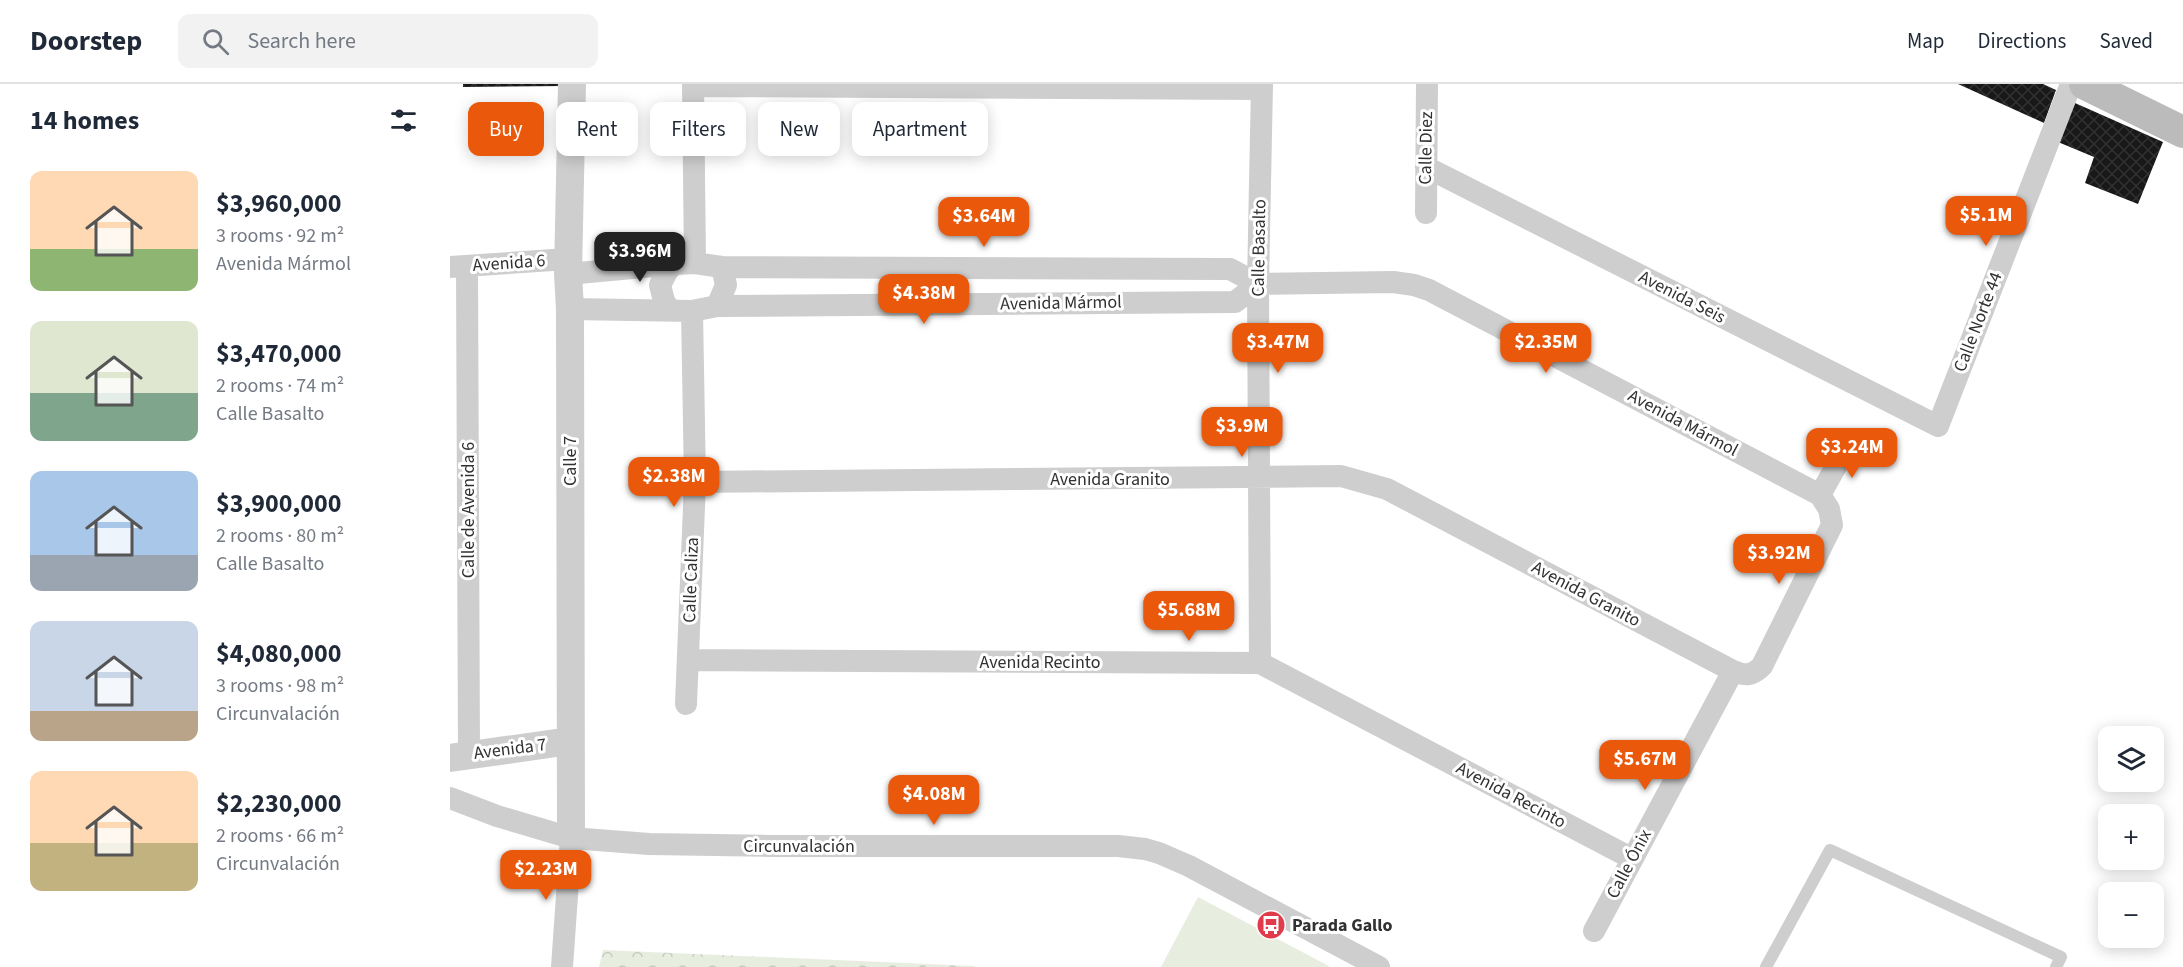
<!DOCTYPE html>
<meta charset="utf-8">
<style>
body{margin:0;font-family:"Source Sans 3",sans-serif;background:#f2f2f3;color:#1f2937;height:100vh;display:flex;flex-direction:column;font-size:22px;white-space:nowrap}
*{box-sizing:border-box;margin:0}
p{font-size:20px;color:#747a83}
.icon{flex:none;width:33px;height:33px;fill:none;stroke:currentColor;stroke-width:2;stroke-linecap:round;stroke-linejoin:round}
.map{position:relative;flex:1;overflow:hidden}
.details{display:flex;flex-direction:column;background:#fff;width:450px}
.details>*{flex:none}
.top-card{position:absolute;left:18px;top:18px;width:570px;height:54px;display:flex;gap:12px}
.buttons{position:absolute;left:1648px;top:642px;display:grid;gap:12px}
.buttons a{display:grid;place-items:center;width:66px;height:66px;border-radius:12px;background:#fff;box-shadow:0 3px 15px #0003;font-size:30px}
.price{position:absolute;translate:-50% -51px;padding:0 14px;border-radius:12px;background:#ea580c;color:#fff;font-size:20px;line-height:39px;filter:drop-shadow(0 2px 3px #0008)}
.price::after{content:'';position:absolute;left:50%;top:36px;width:18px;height:14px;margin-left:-9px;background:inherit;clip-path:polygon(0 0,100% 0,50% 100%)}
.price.current{background:#222;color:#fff}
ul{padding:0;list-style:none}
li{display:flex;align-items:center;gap:18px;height:150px;padding:0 30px}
li span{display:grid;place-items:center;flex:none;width:168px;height:120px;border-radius:12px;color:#555}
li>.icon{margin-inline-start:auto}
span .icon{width:72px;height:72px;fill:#fffc;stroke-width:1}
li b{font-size:26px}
h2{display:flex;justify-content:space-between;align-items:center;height:72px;padding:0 30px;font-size:26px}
.tag{padding:0 21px;border-radius:12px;background:#fff;box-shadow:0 3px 15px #0003;font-size:21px;line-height:54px}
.tag.current{background:#ea580c;color:#fff}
header{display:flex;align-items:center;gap:36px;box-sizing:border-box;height:84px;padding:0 30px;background:#fff;border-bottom:2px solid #e0e1e3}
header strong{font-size:28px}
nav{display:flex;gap:33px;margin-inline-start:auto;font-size:21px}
.search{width:420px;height:54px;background:#f2f2f3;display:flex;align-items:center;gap:15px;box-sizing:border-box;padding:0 21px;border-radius:12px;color:#747a83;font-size:22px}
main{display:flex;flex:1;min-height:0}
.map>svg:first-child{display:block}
.forest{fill:url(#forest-crowns)}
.park{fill:#e7eddf}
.building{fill:url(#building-cross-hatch)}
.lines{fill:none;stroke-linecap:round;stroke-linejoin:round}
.service{stroke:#cecece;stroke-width:12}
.minor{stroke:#cecece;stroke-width:22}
.tertiary{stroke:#cecece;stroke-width:28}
.secondary{stroke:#bbb;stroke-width:32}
.labels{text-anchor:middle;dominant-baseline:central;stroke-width:6;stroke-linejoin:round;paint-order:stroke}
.street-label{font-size:18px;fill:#313131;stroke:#fff}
.poi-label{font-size:18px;font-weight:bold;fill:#313131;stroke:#fff;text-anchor:start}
</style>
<header>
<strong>Doorstep</strong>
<div class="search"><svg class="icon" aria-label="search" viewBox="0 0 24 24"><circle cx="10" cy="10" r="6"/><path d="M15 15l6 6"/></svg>Search here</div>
<nav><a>Map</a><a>Directions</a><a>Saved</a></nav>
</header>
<main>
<section class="details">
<h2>14 homes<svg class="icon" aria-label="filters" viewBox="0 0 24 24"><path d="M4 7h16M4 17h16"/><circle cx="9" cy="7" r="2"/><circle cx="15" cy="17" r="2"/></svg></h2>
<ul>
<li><span style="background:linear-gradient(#ffd9b3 65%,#8fb573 0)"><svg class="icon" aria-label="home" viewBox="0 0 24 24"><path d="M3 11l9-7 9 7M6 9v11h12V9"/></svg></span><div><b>$3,960,000</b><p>3 rooms · 92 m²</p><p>Avenida Mármol</p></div></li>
<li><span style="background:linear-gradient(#dfe7d0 60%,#7fa58c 0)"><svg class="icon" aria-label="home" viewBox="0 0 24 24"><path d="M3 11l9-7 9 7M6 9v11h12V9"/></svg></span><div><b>$3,470,000</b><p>2 rooms · 74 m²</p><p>Calle Basalto</p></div></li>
<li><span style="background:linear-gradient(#a9c7e8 70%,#9aa5b1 0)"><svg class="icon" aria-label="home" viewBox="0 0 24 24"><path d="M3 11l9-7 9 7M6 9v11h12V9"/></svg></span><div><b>$3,900,000</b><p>2 rooms · 80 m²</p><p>Calle Basalto</p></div></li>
<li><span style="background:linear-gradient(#c9d6e8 75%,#b9a48a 0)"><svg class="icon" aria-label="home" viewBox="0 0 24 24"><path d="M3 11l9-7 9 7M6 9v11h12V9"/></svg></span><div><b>$4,080,000</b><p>3 rooms · 98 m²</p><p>Circunvalación</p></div></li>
<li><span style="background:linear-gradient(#ffd9b3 60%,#c2b280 0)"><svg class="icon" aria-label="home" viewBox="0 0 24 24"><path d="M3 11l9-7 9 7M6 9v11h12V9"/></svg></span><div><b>$2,230,000</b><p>2 rooms · 66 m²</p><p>Circunvalación</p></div></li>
</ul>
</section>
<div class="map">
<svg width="1733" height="883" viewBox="0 0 1733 883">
<defs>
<pattern id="forest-crowns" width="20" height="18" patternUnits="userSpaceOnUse" patternTransform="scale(1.5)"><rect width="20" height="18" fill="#e7eddf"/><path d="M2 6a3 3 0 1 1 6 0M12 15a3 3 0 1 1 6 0" fill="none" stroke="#c7ccc0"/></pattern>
<pattern id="building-cross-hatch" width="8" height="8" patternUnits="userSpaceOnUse" patternTransform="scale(1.5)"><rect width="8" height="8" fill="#181818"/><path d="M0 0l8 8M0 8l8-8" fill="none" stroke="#313131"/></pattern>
</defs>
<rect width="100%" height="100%" fill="#fff"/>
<path class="forest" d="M153,866L524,882L525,883H149Z"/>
<path class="park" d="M748,813L875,880L880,883H711Z"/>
<path class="building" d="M13,0H114V2L13,3Z
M1508,0H1593L1606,6L1594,39Z
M1625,19L1713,58L1688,120L1635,99L1644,73L1608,58Z"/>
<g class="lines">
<path class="service" d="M1316,883L1380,766L1611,873L1606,883"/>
<path class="minor" d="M243,0L245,179
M243,2L812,5
M976,83L1488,342L1621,0
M976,129L977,0
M17,182L19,670
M0,183L118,175
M118,190L225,180L245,179L272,183L780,185L808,200L943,198L964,201L979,206L1370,411L1379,425L1382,441L1312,582C1302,592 1296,592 1283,587L937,405L891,392L245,398
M267,222L276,201L272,183
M120,225L242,227L267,222L785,218L808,200
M220,226L214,217L210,201L218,186L225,180
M1370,411L1399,359
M238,576L810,579L1181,774
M810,579L808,200L812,0
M236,620L245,398L242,227
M0,714L47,732L121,754L199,760L323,762H668L695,765L709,769L739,782L929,883
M1144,847L1283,587
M112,883L121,754"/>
<path class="tertiary" d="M0,674L120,657
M121,754L120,225L118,190L122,0"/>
<path class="secondary" d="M1635,0L1733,48"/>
</g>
<defs>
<g id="bus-disc" transform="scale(1.5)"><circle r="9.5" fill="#df3b4b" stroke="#fff"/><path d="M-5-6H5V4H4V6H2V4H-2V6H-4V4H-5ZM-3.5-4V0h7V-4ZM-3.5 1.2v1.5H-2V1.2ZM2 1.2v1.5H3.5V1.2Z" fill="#fff"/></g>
</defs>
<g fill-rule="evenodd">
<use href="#bus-disc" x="821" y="841"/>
</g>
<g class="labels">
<g class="street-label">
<text transform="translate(976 64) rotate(-89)">Calle Diez</text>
<text transform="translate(809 164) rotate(-89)">Calle Basalto</text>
<text transform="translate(59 179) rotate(-4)">Avenida 6</text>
<text transform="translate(1232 213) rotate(27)">Avenida Seis</text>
<text transform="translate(611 219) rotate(-1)">Avenida Mármol</text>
<text transform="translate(1528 238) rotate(-69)">Calle Norte 44</text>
<text transform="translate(1233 339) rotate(28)">Avenida Mármol</text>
<text transform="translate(120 377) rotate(-90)">Calle 7</text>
<text x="660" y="395">Avenida Granito</text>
<text transform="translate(18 426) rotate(-90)">Calle de Avenida 6</text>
<text transform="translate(241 496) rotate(-88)">Calle Caliza</text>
<text transform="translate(1136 510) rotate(28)">Avenida Granito</text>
<text x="590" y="578">Avenida Recinto</text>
<text transform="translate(60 665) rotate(-7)">Avenida 7</text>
<text transform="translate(1061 711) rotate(28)">Avenida Recinto</text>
<text x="349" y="762">Circunvalación</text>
<text transform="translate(1179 780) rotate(-62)">Calle Ónix</text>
</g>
<g class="poi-label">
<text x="842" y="841">Parada Gallo</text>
</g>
</g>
</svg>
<div class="buttons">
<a><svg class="icon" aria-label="layers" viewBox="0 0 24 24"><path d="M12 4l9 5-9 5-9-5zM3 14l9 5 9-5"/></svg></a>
<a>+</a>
<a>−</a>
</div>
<b class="price" style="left:1536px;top:163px">$5.1M</b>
<b class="price" style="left:534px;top:164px">$3.64M</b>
<b class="price current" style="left:190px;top:199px">$3.96M</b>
<b class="price" style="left:474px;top:241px">$4.38M</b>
<b class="price" style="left:828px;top:290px">$3.47M</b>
<b class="price" style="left:1096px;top:290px">$2.35M</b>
<b class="price" style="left:792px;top:374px">$3.9M</b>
<b class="price" style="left:1402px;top:395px">$3.24M</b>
<b class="price" style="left:224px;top:424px">$2.38M</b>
<b class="price" style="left:1329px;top:501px">$3.92M</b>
<b class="price" style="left:739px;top:558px">$5.68M</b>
<b class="price" style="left:1195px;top:707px">$5.67M</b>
<b class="price" style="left:484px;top:742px">$4.08M</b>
<b class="price" style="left:96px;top:817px">$2.23M</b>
<div class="top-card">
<a class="tag current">Buy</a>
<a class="tag">Rent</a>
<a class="tag">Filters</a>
<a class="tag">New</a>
<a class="tag">Apartment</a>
</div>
</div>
</main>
